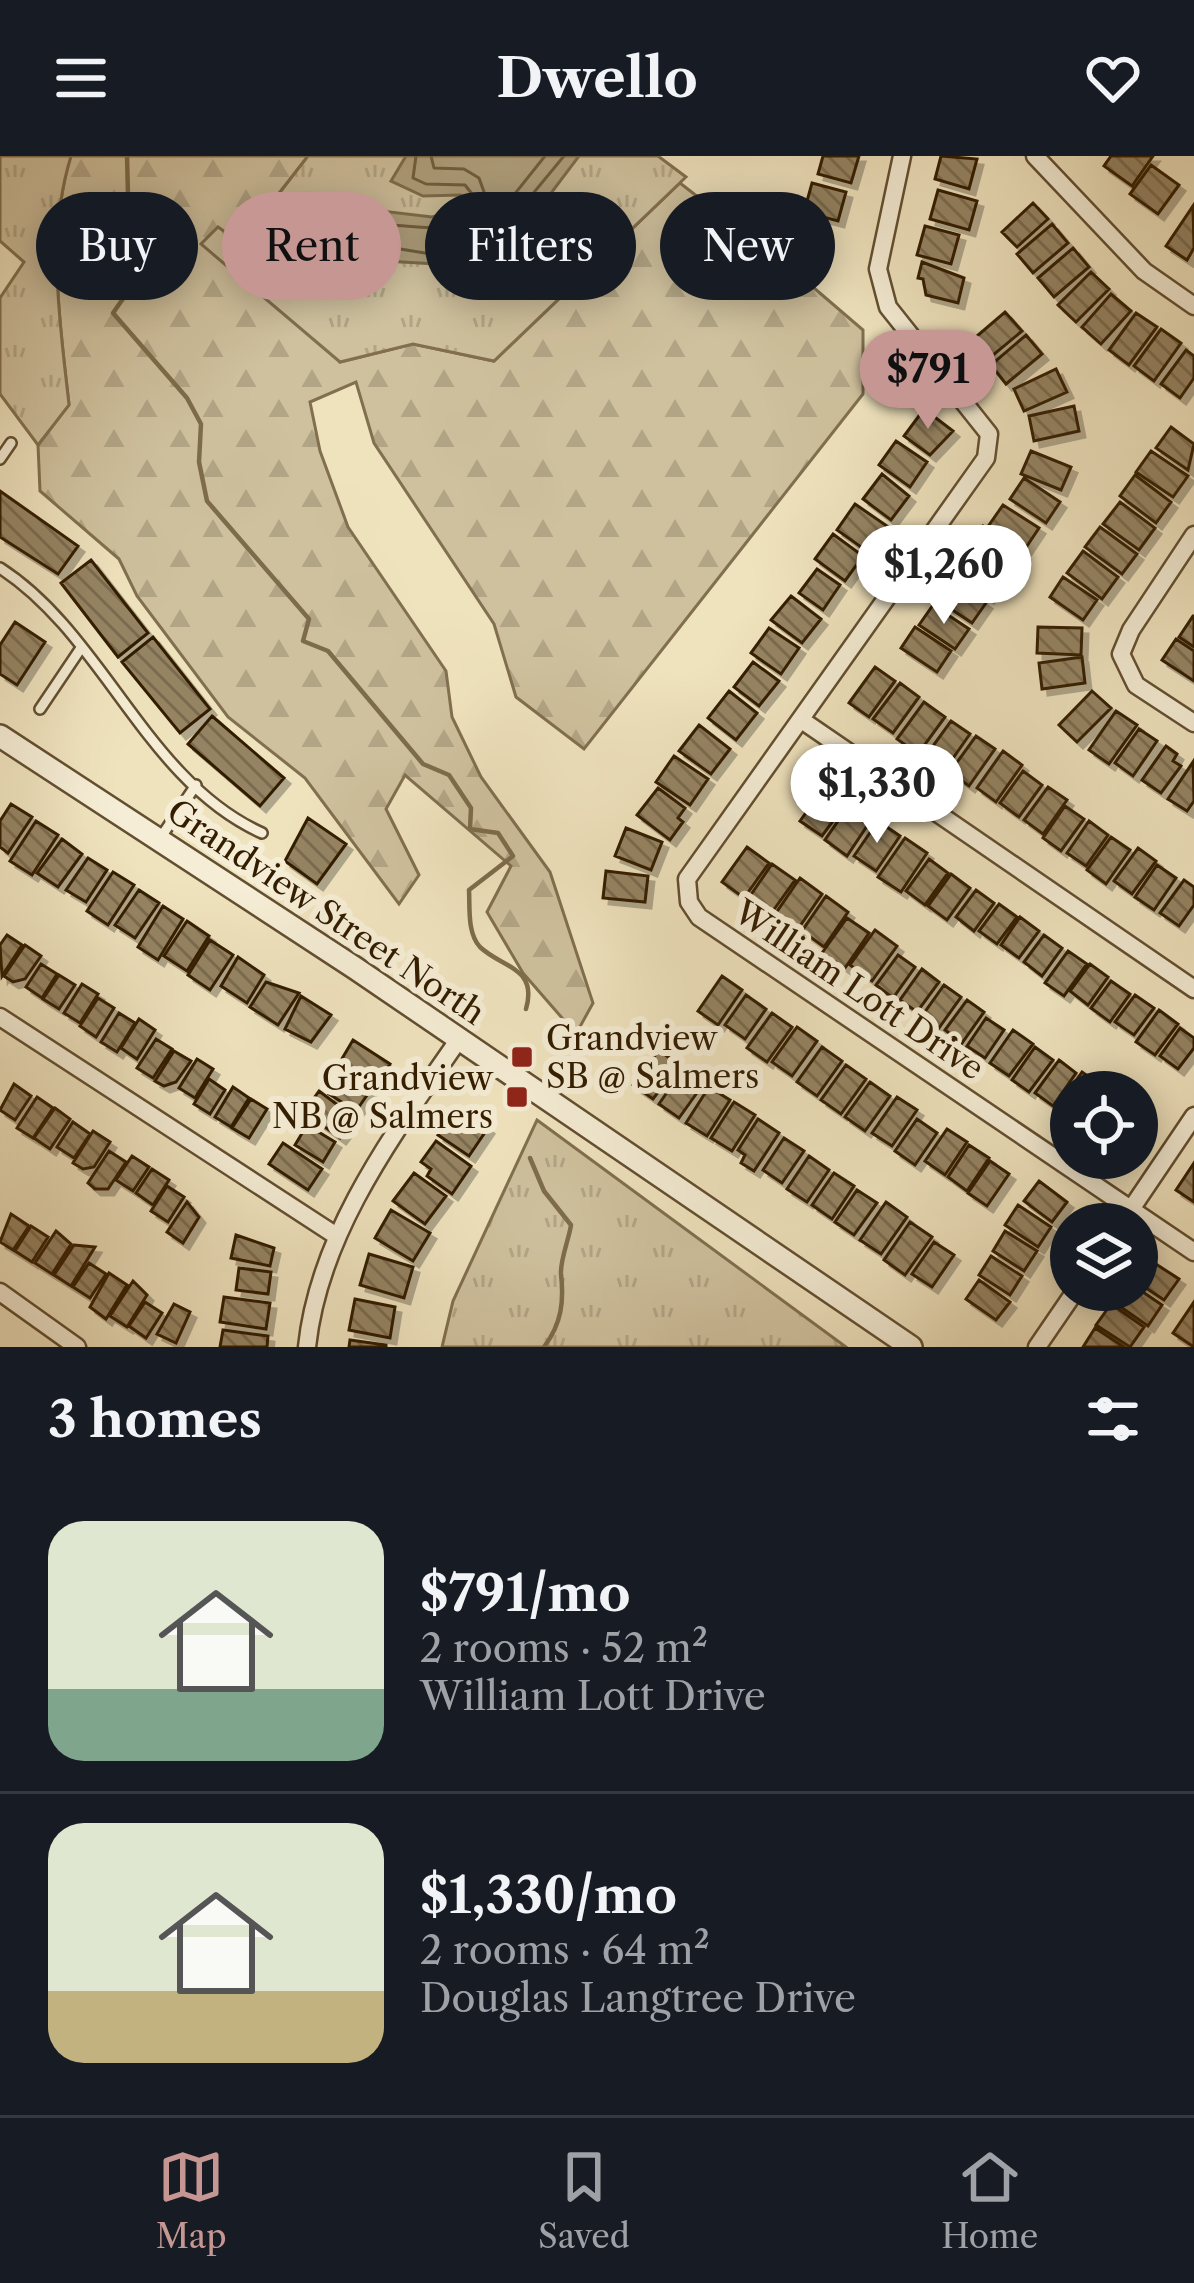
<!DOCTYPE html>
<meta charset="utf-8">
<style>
body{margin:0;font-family:"Libre Caslon Text",serif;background:#242831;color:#f1f3f6;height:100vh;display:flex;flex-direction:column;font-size:45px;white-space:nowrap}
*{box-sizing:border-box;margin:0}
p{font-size:39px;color:#9ea1a6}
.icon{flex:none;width:66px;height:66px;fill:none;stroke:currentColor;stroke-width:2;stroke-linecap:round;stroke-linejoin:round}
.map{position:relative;height:1191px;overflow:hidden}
.sheet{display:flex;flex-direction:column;background:#171b24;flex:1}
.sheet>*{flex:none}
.top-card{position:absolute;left:36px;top:36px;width:1122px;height:108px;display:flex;gap:24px}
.controls{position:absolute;left:1050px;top:915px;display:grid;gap:24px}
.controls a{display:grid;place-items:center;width:108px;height:108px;border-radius:50%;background:#171b24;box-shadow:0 6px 30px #0003;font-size:60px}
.price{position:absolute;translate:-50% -102px;padding:0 27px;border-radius:42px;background:#fff;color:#222;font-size:39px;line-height:78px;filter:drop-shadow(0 3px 6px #0008)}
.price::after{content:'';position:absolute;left:50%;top:72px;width:36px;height:27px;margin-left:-18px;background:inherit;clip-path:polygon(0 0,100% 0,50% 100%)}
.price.active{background:#c59692;color:#111}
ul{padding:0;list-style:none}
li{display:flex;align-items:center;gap:36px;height:300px;padding:0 48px}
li+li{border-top:3px solid #363941}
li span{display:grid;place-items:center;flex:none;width:336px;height:240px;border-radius:36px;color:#555}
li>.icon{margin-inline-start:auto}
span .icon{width:144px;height:144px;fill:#fffc;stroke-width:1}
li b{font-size:51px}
h2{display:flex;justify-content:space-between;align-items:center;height:144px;padding:0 48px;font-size:51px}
.pill{padding:0 42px;border-radius:54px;background:#171b24;box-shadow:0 6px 30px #0003;font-size:42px;line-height:108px}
.pill.active{background:#c59692;color:#111}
header{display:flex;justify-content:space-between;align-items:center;height:156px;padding:0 48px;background:#171b24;font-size:54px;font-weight:800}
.dock{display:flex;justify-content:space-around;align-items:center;height:168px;border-top:3px solid #363941;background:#171b24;font-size:33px;color:#9ea1a6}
.dock a{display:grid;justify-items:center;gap:6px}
.dock .active{color:#c59692}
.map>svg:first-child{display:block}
.forest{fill:url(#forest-firs);stroke:#816f4f;stroke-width:3}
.park{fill:url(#park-tufts);stroke:#816f4f;stroke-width:3}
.water{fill:#afa07d;stroke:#7d6c4b;stroke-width:3}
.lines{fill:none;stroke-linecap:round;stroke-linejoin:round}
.shore{stroke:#715e3e;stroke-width:3}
.stream{stroke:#7d6c4b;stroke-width:4.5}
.building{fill:url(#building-back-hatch);stroke:#331d00;stroke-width:3;filter:url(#shadow)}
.service-casing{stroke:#624e30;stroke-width:14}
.minor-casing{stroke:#624e30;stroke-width:21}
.tertiary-casing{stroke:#624e30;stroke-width:26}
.service{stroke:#f5edd5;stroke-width:9}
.minor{stroke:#f5edd5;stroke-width:16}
.tertiary{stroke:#f5edd5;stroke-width:21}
.poi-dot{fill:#8f2418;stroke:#f5edd5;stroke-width:4.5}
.labels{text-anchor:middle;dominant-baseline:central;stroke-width:12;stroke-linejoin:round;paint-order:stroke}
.street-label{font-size:33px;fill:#331d00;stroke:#f5edd5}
.poi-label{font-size:33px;fill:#331d00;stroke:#f5edd5;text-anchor:start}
</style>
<header><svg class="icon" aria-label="menu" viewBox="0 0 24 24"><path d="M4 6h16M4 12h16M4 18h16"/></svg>Dwello<svg class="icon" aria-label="heart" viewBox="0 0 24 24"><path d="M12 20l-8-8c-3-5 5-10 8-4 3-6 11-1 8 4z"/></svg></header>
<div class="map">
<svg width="1194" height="1191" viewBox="0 0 1194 1191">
<defs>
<pattern id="forest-firs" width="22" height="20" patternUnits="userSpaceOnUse" patternTransform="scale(3)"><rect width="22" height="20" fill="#cfc19e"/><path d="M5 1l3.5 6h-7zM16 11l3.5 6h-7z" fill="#b2a586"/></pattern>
<pattern id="park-tufts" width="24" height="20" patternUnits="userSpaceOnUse" patternTransform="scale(3)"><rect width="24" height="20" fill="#cfc19e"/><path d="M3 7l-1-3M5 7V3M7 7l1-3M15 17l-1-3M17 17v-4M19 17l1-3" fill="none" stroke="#b2a586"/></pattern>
<pattern id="building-back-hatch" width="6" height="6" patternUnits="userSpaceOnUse" patternTransform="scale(3)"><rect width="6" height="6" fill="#958463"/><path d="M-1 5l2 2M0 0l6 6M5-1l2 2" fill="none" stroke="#7a6b4f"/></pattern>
<filter id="shadow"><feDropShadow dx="6" dy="6" stdDeviation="0" flood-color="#0004"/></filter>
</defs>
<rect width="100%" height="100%" fill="#efe3be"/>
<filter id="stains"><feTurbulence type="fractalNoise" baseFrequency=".00167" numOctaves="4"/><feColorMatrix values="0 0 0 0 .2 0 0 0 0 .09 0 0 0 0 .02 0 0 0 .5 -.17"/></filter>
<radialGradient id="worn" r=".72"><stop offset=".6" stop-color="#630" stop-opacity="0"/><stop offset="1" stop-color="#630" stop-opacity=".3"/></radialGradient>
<path class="forest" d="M71,0H308L240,87L340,206L413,188L494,205L680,27L739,73H766L793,114L863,174V238L584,593L516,541L494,468L374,287L356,226L310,246L320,295L348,371L446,515L452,561L481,621L550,716L593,847L576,878L523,817L487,756L511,710L405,619L386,653L419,719L399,748L305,622L228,561L137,440L119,403L40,335L38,289L69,248C60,167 46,80 71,0Z"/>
<path class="park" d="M0,0H71C46,80 60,167 69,249L38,289L0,238V142L24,106L0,85Z
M308,0H658L686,21L494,205L413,188L340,206L201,88L218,71L241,87Z
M537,964L846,1191H442L453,1145Z"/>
<path class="water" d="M406,0H579L521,77L487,111L369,104L366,92L382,55L432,61L461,53L460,39L423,40L391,25Z"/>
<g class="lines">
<path class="shore" d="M416,0L413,22L426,28L465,29L472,38V57C452,79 418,70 391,69L382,90L449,101L483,98L564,0
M431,0L434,12L464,13L479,22L494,64L545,0"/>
<path class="stream" d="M127,0L128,39L111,49L113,77L134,127L113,157L187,242L201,268L199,306L207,345L309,463L303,485L328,495L423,608L449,619L471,652L470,673L498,677L513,700L469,734C470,751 467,777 480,791C502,812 538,811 526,853
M530,1002L544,1035L571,1069C569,1083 560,1104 561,1118C564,1145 562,1167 544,1191"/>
</g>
<path class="building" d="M823,0H859L851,27L818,18Z
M941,0L977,3L969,33L935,23Z
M1111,0H1153L1132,30L1104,10Z
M1151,9L1179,29L1158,58L1130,38Z
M812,27L846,36L838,65L804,56Z
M938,34L977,45L969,74L930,63Z
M1033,47L1048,63L1017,91L1002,76Z
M1193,50L1194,92L1187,104L1166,90Z
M1052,68L1068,87L1033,117L1017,98Z
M925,70L959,79L951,108L917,99Z
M1073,92L1089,111L1054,141L1038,122Z
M922,106L964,122L958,147L926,139L923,123L918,122Z
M1091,116L1109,133L1076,166L1058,149Z
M1111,138L1131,155L1101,188L1082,171Z
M1005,156L1022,175L986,205L970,186Z
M1136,157L1157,171L1129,209L1109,194Z
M1161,173L1181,187L1154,225L1134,210Z
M1026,179L1042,198L1006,228L991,209Z
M1186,194L1194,200V222L1180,242L1161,228Z
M1056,213L1067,236L1024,255L1014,233Z
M1074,250L1079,275L1034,285L1029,260Z
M924,253L953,275L930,299L904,280Z
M1171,271L1194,288L1188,314L1156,292Z
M896,285L927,306L910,331L879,309Z
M1031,295L1071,311L1061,334L1021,318Z
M1151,295L1188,320L1173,341L1136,316Z
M882,318L909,340L891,364L863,343Z
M1135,319L1171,346L1156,367L1120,340Z
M1024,322L1060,346L1046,367L1010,343Z
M0,335L78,390L58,418L0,381Z
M1120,346L1155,372L1139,394L1103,368Z
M855,348L887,370L868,396L837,374Z
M1003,349L1039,372L1025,393L989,369Z
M983,370L1018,395L1005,415L968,391Z
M1100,371L1137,398L1122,418L1085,391Z
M833,378L863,400L845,425L815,403Z
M1083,395L1118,421L1102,443L1067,417Z
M966,396L1002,420L988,441L952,417Z
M91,404L148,477L118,501L61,427Z
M817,413L840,429L823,454L799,437Z
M1063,421L1097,444L1083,464L1050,441Z
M950,423L986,447L972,467L936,443Z
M791,440L821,463L802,487L771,464Z
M933,449L969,473L955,493L919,469Z
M1193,460H1194V491L1179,481Z
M15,466L45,486L17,529L0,518V489Z
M915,471L951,495L937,516L901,492Z
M1038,471L1082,472L1081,499L1037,497Z
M769,472L799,492L781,518L751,497Z
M153,481L210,553L180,577L122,506Z
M1176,483L1194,495V525L1162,504Z
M1082,501L1085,527L1042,533L1039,507Z
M753,506L779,525L759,550L734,531Z
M875,511L895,525L869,561L849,547Z
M900,527L919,541L893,577L873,563Z
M729,535L757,557L736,584L708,562Z
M1092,535L1111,552L1077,586L1059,569Z
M924,546L945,561L918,598L897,583Z
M1116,555L1137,569L1109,608L1089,594Z
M212,560L284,622L260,650L188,588Z
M951,565L970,578L944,615L925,601Z
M699,569L730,593L711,618L679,595Z
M1139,573L1157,585L1133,620L1115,607Z
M976,580L995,593L969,630L950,616Z
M1166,590L1177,598L1173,605L1181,610L1161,637L1142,624Z
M1003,595L1022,609L996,646L977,632Z
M674,600L708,623L690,649L656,626Z
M1193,606L1194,645L1187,655L1168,643Z
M1023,615L1042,629L1019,661L1000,647Z
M825,630L847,646L822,680L800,665Z
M1048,631L1067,644L1043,678L1024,664Z
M658,632L685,652L678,662L683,666L670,684L637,659Z
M11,648L32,661L8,697L0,691V665Z
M849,649L871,664L847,700L825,684Z
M1065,650L1084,663L1061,695L1043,682Z
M308,662L346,688L317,728L285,705Z
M36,665L58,679L32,719L10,705Z
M878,665L900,680L876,715L854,700Z
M1089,665L1108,679L1086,710L1067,697Z
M626,672L662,686L651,714L615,700Z
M1111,681L1130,694L1106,728L1087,714Z
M905,682L927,697L901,736L878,721Z
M62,683L82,698L58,731L37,717Z
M747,691L769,707L744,742L722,726Z
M1138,692L1156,705L1132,738L1114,725Z
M88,702L107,714L86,746L66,734Z
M929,703L948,717L925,749L906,735Z
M772,708L795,724L770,759L748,743Z
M1157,709L1176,722L1154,754L1135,741Z
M606,715L648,720L645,746L603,742Z
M113,716L134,729L108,769L87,755Z
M951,718L970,732L947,764L928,750Z
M800,722L822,738L798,773L776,757Z
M1184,724L1194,731V749L1179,770L1160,757Z
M139,734L159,747L135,782L115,769Z
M976,734L994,747L974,775L956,761Z
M826,740L848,756L824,791L802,775Z
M999,748L1017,761L997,788L979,775Z
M163,750L183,763L158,804L138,791Z
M1020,761L1039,775L1019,802L1001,789Z
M847,762L869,777L845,812L822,797Z
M187,765L209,780L187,815L164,800Z
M875,774L897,790L872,825L850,809Z
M7,779L22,789L2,820L0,789Z
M1044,779L1062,792L1042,820L1024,806Z
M210,784L233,799L210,834L188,819Z
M25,789L41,800L25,823L13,826L4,820Z
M1068,795L1087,808L1064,840L1045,827Z
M898,799L915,811L893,842L876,829Z
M238,801L264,819L247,847L221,830Z
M41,808L57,818L42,842L26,831Z
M1090,808L1108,821L1088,849L1070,835Z
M922,813L939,826L917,856L900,844Z
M59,819L75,829L59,853L43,843Z
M722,820L742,834L718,869L698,855Z
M1111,825L1130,838L1110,866L1091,852Z
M266,826L299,837L278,869L250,851Z
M82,828L98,838L80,867L64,857Z
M944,829L961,841L939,872L922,860Z
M746,839L766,853L745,883L725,869Z
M1135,839L1154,852L1134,879L1115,866Z
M301,840L331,859L311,886L285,873Z
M98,842L114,852L96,881L80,870Z
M967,844L984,856L962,887L945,874Z
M1159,854L1178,868L1155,899L1136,886Z
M119,857L135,867L117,896L101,886Z
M772,857L792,871L767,906L747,892Z
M986,862L1004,874L985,902L967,890Z
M139,863L155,874L137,903L121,892Z
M797,871L817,885L792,920L772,906Z
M1180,872L1194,882V892L1178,913L1160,900Z
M1013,874L1033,888L1009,920L990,907Z
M156,883L172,893L153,922L137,912Z
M353,884L390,908L376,930L340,906Z
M822,891L842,905L817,940L797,926Z
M1035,891L1053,904L1029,936L1012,924Z
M659,894L679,909L653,943L633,929Z
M174,895L191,905L176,926L164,930L155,925Z
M197,903L213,913L195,942L179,932Z
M1059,904L1076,917L1053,950L1035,937Z
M846,909L866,923L841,958L821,944Z
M683,913L704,927L679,962L659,948Z
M1082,916L1100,929L1095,936H1071V957L1059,949Z
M343,917L370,935L356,955L329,938Z
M209,923L225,934L210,958L194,948Z
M870,926L890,940L865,975L845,961Z
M14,928L31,940L15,964L0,954Z
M233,931L249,942L231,971L215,961Z
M709,931L730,944L707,980L686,967Z
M319,935L355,962L340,982L304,956Z
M37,941L53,952L33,982L17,972Z
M897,941L917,954L892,990L872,977Z
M251,943L267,953L249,982L232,972Z
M734,946L755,959L732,995L711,982Z
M456,951L488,972L469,1000L438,979Z
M55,952L70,963L50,993L34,982Z
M758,963L779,977L754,1015L741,1007L745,999L738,994Z
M917,963L937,977L915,1009L895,995Z
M73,966L90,978L74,1002L57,991Z
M307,969L335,986L323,1006L295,989Z
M947,973L967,986L945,1019L925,1005Z
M93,975L110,986L94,1011L83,1013L73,1007Z
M784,982L804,995L782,1027L763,1014Z
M436,985L471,1010L452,1038L427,1020L431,1013L421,1006Z
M283,987L322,1013L308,1034L269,1008Z
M969,989L989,1002L967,1035L948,1021Z
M109,995L126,1006L108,1033H95L88,1027Z
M132,1000L149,1011L133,1035L116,1024Z
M809,1000L829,1014L807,1046L787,1033Z
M990,1005L1009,1018L987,1050L968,1037Z
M1194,1007V1046L1176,1034Z
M152,1013L169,1024L153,1049L136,1037Z
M414,1017L446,1040L425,1068L393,1045Z
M834,1017L854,1030L832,1063L812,1049Z
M1039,1025L1067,1046L1052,1066L1024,1045Z
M167,1030L184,1041L168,1066L151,1055Z
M857,1034L877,1047L854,1079L835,1066Z
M187,1046L199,1061L183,1087L167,1076Z
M886,1046L907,1061L881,1098L860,1084Z
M1018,1049L1051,1071L1038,1091L1005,1069Z
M391,1054L430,1077L413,1105L375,1082Z
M11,1058L29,1070L13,1094L0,1086Z
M910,1066L932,1081L905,1119L884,1104Z
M31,1070L48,1081L32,1106L15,1095Z
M56,1075L71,1088L52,1118L35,1107Z
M1005,1075L1037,1095L1024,1115L993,1095Z
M236,1079L274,1092L270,1110L231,1102Z
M934,1086L954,1099L932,1131L912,1118Z
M74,1089L95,1091L71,1130L54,1119Z
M369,1098L413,1111L404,1142L360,1129Z
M991,1100L1022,1120L1010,1139L979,1119Z
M1145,1101L1179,1123L1164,1144L1137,1126Z
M89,1107L106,1118L90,1142L73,1131Z
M239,1112L271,1116L268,1138L236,1134Z
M109,1117L127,1129L106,1163L90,1151Z
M979,1124L1010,1146L996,1164L966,1143Z
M133,1125L147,1139L127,1171L110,1160Z
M1137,1132L1162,1149L1148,1170L1115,1147L1124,1134Z
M224,1141L270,1147L266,1173L220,1166Z
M355,1143L395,1151L390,1182L349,1174Z
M145,1146L162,1157L146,1182L129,1170Z
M1194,1146V1191L1173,1177Z
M174,1148L190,1156L176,1187L157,1178Z
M1111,1148L1144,1171L1130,1191L1096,1169Z
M1095,1172L1124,1191H1083Z
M223,1174L268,1180L267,1191H220Z
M350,1184L386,1189V1191H349Z"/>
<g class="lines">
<g class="service-casing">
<path id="service" d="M0,303L11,287
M0,412C104,479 146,625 262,677
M40,553L81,492
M159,684L196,629"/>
</g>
<g class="minor-casing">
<path id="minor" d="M902,0L878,113L888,151L989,278L986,302L687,723L689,746L699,761L1194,1096
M1035,0L1144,115L1194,150
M1194,379L1131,474L1121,498L1136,529L1194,567
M803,565L1194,833
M0,861L335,1079
M1121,1068L1194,960
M0,1136L77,1191
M307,1191C319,1076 395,976 459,883
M1037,1191L1076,1134"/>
</g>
<g class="tertiary-casing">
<path id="tertiary" d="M0,580L355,812L911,1191"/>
</g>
<use href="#service" class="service"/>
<use href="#minor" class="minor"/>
<use href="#tertiary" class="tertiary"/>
</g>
<g class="poi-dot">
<rect x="510" y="889" width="24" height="24" rx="6"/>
<rect x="505" y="929" width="24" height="24" rx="6"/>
</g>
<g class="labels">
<g class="street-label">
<text transform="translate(326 756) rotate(34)">Grandview Street North</text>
<text transform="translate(859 834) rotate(34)">William Lott Drive</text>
</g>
<g class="poi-label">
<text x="546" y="882">Grandview<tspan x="546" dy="38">SB @ Salmers</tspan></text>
<text x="493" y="922" text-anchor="end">Grandview<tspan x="493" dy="38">NB @ Salmers</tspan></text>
</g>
</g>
<rect width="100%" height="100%" filter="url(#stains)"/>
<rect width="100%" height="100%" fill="url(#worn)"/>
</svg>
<div class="controls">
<a><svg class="icon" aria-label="locate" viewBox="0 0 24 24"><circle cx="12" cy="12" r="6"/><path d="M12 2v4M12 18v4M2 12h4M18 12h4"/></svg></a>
<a><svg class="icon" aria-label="layers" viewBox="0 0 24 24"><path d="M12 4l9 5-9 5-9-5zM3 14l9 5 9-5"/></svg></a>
</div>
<b class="price active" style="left:928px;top:276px">$791</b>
<b class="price" style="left:944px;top:471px">$1,260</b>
<b class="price" style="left:877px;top:690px">$1,330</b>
<div class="top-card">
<a class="pill">Buy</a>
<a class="pill active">Rent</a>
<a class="pill">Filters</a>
<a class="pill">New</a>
</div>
</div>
<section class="sheet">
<h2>3 homes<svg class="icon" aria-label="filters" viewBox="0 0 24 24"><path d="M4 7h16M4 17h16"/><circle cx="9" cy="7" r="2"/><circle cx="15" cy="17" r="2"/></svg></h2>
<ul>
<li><span style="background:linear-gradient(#dfe7d0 70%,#7fa58c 0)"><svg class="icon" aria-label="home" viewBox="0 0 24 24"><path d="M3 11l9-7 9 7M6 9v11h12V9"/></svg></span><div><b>$791/mo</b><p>2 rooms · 52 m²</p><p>William Lott Drive</p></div></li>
<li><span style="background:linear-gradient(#dfe7d0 70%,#c2b280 0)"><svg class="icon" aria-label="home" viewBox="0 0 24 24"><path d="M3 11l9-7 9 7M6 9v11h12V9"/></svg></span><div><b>$1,330/mo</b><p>2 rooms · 64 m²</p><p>Douglas Langtree Drive</p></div></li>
</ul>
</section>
<nav class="dock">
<a class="active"><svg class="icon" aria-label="map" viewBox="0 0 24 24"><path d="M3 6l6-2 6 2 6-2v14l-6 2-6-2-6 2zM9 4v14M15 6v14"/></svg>Map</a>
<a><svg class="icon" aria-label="saved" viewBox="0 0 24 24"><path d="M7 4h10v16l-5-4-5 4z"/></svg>Saved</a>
<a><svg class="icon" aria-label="home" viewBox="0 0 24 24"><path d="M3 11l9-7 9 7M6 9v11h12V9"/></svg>Home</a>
</nav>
